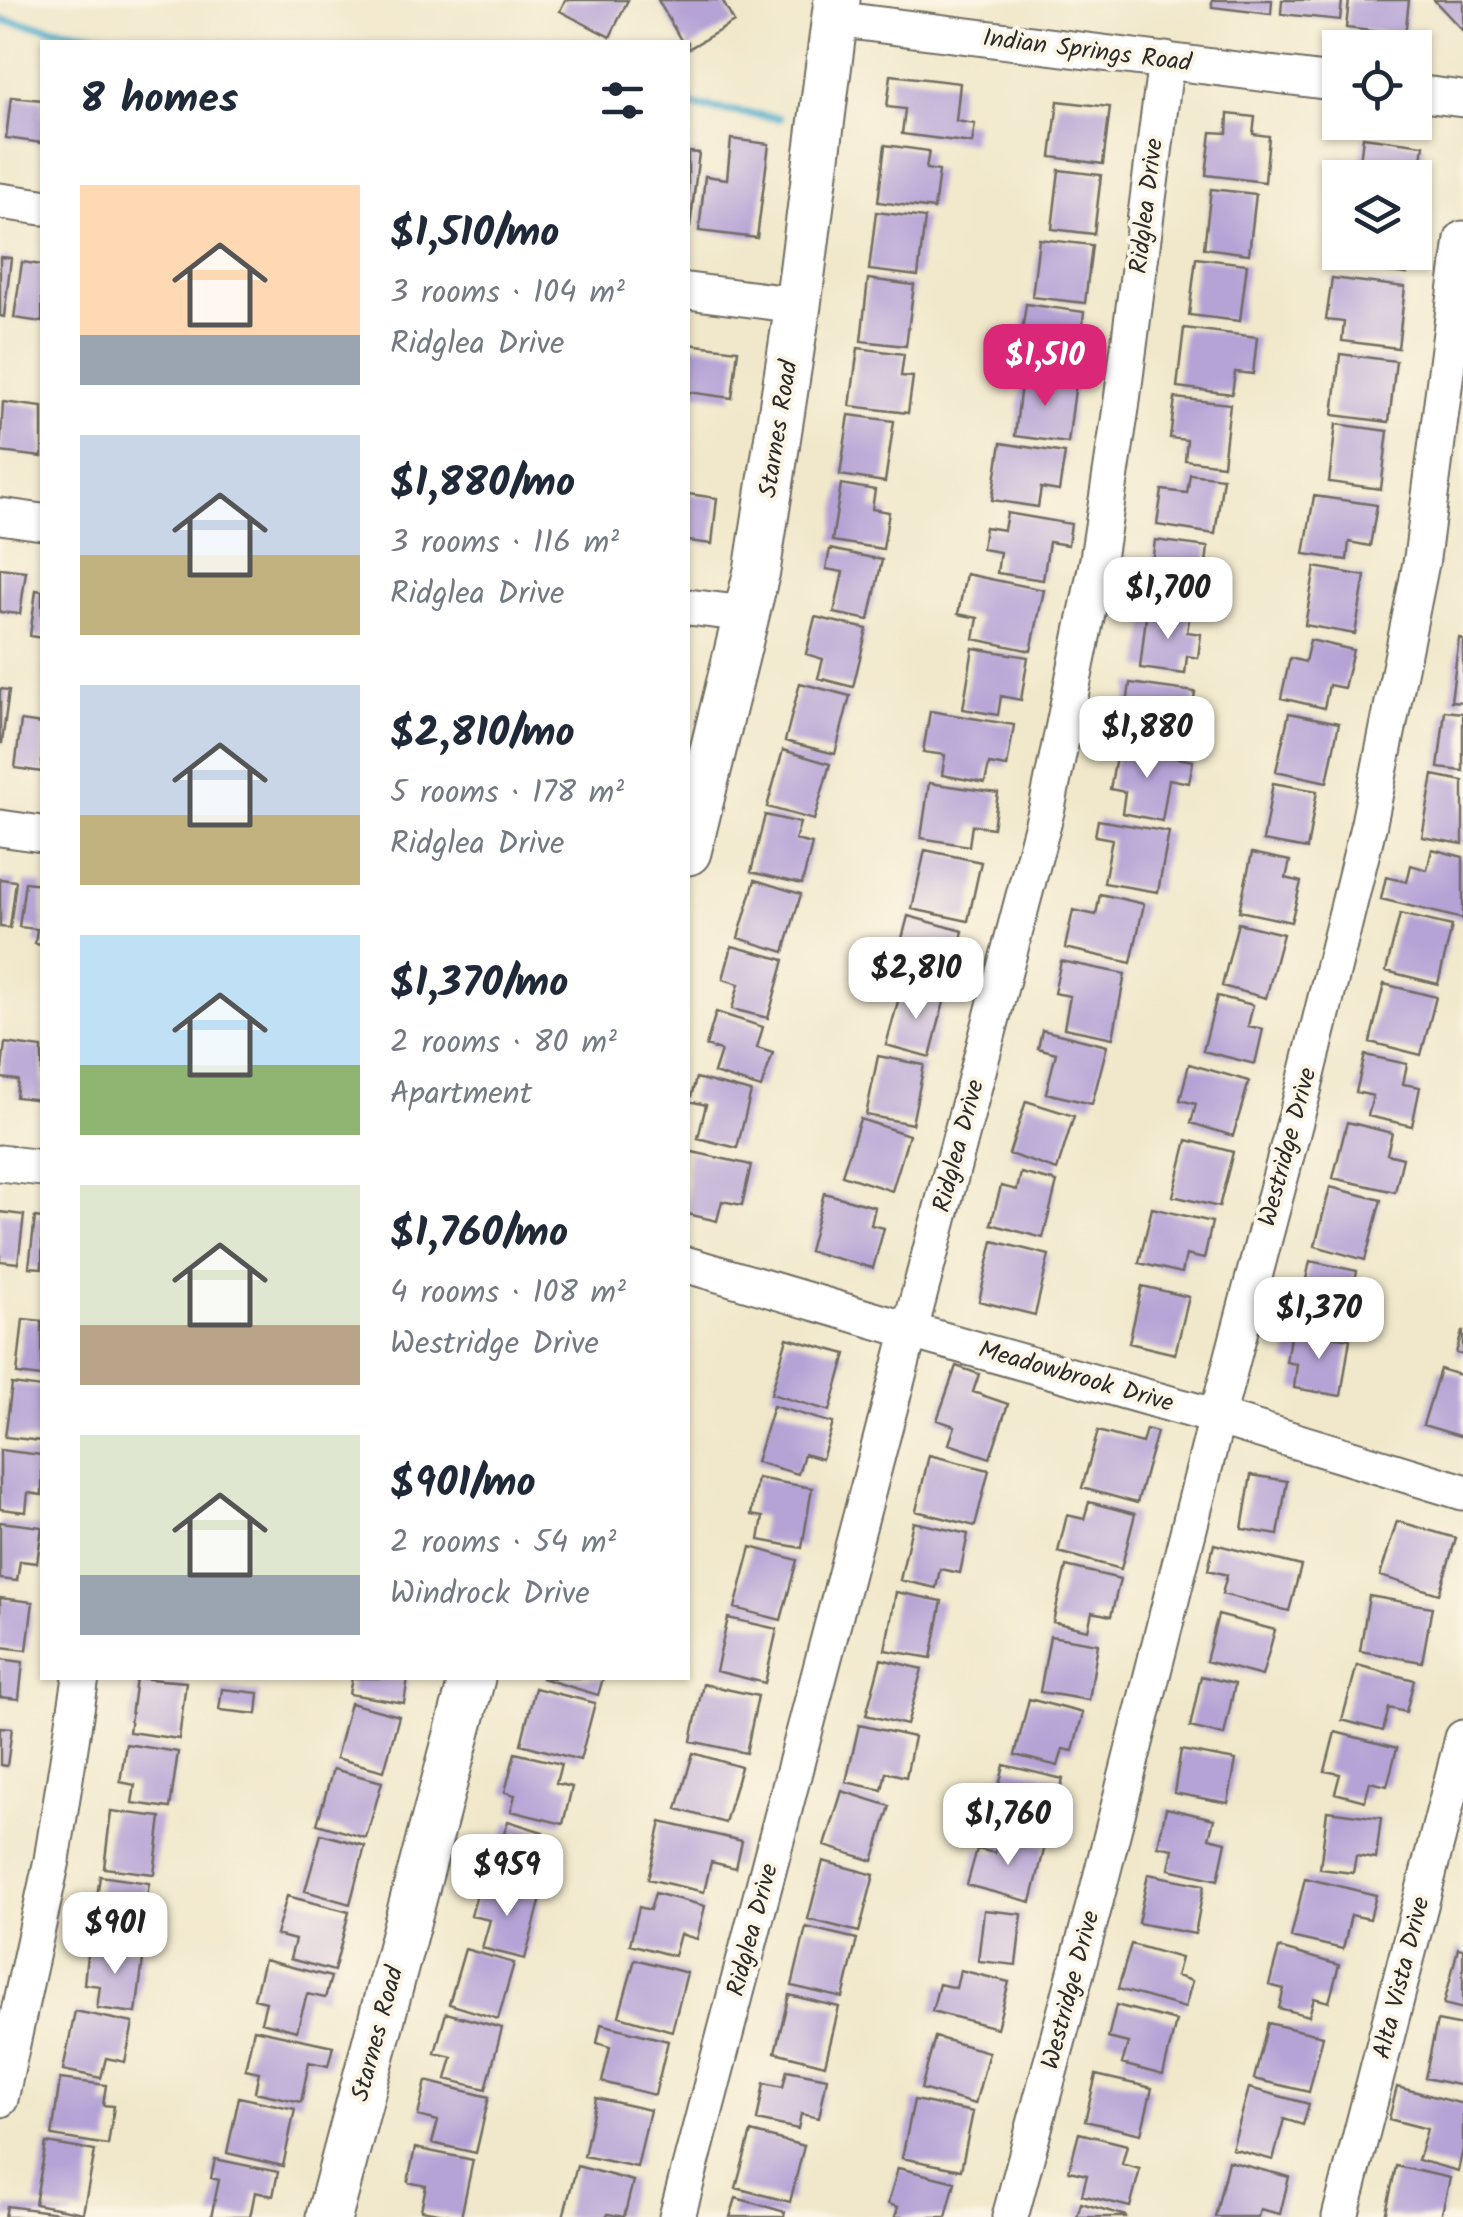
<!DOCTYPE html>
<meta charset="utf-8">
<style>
body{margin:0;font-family:Kalam,sans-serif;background:#f6f6f7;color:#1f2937;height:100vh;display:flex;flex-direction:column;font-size:38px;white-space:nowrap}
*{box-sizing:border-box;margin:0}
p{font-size:32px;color:#747a83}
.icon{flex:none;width:55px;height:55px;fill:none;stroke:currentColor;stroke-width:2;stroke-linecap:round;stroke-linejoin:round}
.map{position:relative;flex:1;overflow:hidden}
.sheet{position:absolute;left:40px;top:40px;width:650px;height:1640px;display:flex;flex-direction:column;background:#fff;border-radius:0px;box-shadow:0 2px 8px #0004}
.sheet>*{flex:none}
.tools{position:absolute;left:1322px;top:30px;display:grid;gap:20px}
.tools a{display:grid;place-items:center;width:110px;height:110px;border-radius:0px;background:#fff;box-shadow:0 2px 8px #0004;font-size:50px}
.price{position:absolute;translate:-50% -85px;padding:0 22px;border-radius:20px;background:#fff;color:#222;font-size:32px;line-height:65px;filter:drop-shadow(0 2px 5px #0008)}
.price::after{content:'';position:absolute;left:50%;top:60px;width:30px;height:22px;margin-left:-15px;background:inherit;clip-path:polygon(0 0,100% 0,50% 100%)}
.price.active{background:#db2777;color:#fff}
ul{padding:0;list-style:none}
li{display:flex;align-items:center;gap:30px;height:250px;padding:0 40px}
li span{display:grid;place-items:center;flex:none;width:280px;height:200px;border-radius:0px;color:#555}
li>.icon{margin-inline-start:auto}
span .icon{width:120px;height:120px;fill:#fffc;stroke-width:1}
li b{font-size:42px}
h2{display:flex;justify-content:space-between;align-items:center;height:120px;padding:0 40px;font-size:42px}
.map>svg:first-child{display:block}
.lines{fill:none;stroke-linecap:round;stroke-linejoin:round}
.stream{stroke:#4caccb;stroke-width:8}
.building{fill:#b5a3d6}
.minor-casing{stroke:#706d63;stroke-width:39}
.major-casing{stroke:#706d63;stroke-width:49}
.minor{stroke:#fff;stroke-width:35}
.major{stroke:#fff;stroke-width:45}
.labels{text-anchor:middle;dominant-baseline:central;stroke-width:8;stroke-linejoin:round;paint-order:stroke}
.street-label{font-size:25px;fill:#2b2b2b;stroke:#fcf5e5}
</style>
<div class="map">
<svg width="1463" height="2217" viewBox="0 0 1463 2217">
<rect width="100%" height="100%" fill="#fcf5e5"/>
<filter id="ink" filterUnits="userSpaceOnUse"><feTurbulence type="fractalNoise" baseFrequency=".01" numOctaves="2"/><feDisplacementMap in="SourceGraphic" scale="20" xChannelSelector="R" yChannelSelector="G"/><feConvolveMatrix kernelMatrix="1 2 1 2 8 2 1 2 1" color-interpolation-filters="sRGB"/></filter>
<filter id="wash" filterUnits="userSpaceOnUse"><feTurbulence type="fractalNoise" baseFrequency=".0048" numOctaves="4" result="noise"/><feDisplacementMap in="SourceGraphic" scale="40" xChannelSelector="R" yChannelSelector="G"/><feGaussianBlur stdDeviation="2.25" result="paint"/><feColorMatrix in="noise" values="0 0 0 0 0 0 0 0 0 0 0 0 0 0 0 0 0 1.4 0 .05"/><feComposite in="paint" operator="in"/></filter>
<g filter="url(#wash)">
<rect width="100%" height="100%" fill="#f1e8cb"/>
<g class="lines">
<path class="stream" d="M0,20L143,42
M688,105L779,118"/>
</g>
<g id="blocks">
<path class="building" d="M565,0H628L610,37L560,11Z
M658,0H722L734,22L688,49V42H682Z
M1212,0H1272L1271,14L1212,7Z
M1282,0H1342L1340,20L1281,14Z
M1349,0H1409L1405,35L1346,28Z
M1434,0H1463V31Z
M891,75L960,83L956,121L975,124L972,143L902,134L905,109L887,107Z
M11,97L42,100V143L6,138Z
M1058,101L1110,107L1103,164L1051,157Z
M1228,114L1255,117L1253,134L1269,136L1265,182L1206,175L1211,132L1227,133Z
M1363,137L1424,145L1419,183H1415V178H1358Z
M731,139L769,144L757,238L699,231L705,176L727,179Z
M885,145L929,151L926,169L939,171L934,209L878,202Z
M688,152L699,153L690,227H688Z
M1059,170L1101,175L1094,234L1052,229Z
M1211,189L1256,194L1249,254L1204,248Z
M876,212L925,218L918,276L869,270Z
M1039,239L1092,245L1085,303L1032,297Z
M1357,252H1410L1407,274L1355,268Z
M0,257L11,258L4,317L0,316Z
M1196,258L1247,264L1240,321L1189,315Z
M22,262L42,265V322L14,318Z
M1332,278L1405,287L1398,348L1342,341L1344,322L1326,320Z
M868,279L914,285L906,346L861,341Z
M1026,304L1084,312L1077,373L1033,368L1036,349L1020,347Z
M1184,328L1257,337L1253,374L1235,372L1232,394L1177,387Z
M688,344L738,350L732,398L688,392Z
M858,348L904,354L901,376L913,377L908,413L850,406Z
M1340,354L1396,361L1389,422L1333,415Z
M1022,375L1076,382L1068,443L1015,436Z
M1175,398L1230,404L1223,465L1185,460L1187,440L1170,438Z
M3,402L42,407V457L0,452Z
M849,415L894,421L885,482L840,475Z
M1336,424L1388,431L1381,489L1329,482Z
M1001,443L1065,453L1059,491L1041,488L1038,507L992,500Z
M1190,474L1223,478L1215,534L1157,525L1162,490L1187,493Z
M841,484L875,490L872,509L889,512L883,549L832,541Z
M688,494L717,498L712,544L688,541Z
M1314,496L1377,505L1370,546L1349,542L1347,560L1304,554Z
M1007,513L1071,524L1068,545L1049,542L1043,580L997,573L1000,552L982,549L985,527L1004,530Z
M1155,540L1208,547L1201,604L1162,599L1165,580L1150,578Z
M830,549L882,560L869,620L834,613L843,572L826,569Z
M1315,567L1365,576L1355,634L1305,625Z
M0,568L26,571L20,614L0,612Z
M966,574L1044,590L1031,651L974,639L978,618L958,614Z
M36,590L42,591V638L30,636Z
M1147,608L1190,614L1187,632L1201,634L1198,658L1187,656L1185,674L1140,668Z
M815,617L867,629L853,687L818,678L823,659L806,654Z
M1459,638L1463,639V702L1451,701Z
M1310,640L1353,650L1344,688L1329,685L1324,708L1281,698L1290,658L1305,662Z
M973,648L1028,657L1021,700L1001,696L998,715L963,709Z
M800,683L850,696L835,754L785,741Z
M1130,683L1195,692L1187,750L1137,743L1140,722L1125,720Z
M0,689L9,690L2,743H0Z
M930,711L1014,725L1007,767L989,764L985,783L942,775L945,755L923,752Z
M1445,711L1463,713V771L1438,768Z
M1289,713L1339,723L1327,782L1276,771Z
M21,721L42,724V772L15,768Z
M1118,747L1193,761L1189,783L1169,779L1162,821L1122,813L1125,792L1110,789Z
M783,750L830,764L814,820L767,807Z
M1433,775L1463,781V844L1422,837Z
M929,783L998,793L993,828L972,825L969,846L921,838Z
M1273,783L1317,791L1307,849L1263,841Z
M765,815L800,823L795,840L812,844L802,884L751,872Z
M1098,820L1169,832L1158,892L1104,883L1112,839L1095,836Z
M1432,849L1463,857V919L1381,899L1386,877L1407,882L1411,865L1427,870Z
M925,850L981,862L968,921L912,909Z
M1252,853L1290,861L1286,878L1301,882L1291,922L1239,911Z
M0,879L16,881L10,928L0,927Z
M755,880L801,894L784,952L738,938Z
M25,882L42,884V945L35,944L37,929L19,927Z
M1100,894L1144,904L1131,963L1065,948L1073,910L1096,915Z
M1400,914L1452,926L1438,984L1386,971Z
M908,916L963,931L954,968L936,963L931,984L893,973Z
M1238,923L1283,934L1266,998L1222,986Z
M732,946L784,960L768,1018L732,1009L739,984L723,979Z
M1061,961L1125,974L1113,1038L1064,1028L1070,996L1054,993Z
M1384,984L1436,997L1421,1055L1370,1042Z
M902,987L945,998L930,1057L886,1045Z
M1217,996L1253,1005L1248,1026L1263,1029L1255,1064L1203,1051Z
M716,1012L763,1027L757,1048L773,1053L761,1088L714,1073L721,1051L706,1046Z
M1042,1030L1107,1046L1092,1104L1046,1093L1056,1053L1038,1048Z
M5,1043L42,1048V1100L16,1097L18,1080L1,1078Z
M1365,1055L1407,1064L1403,1084L1420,1087L1412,1126L1368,1116L1373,1096L1356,1092Z
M878,1056L924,1065L912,1124L866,1115Z
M1189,1064L1249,1081L1233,1136L1191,1123L1196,1104L1180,1100Z
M696,1078L751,1092L737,1148L698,1138L706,1105L690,1101Z
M1026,1101L1074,1116L1057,1170L1009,1154Z
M860,1119L909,1135L892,1191L842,1175Z
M1347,1122L1392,1133L1387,1154L1403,1158L1395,1192L1333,1178Z
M1187,1140L1233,1152L1219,1207L1173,1196Z
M688,1151L751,1165L742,1205L722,1201L717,1221L688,1214Z
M1021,1173L1057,1182L1043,1238L991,1224L1001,1186L1017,1190Z
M1330,1187L1381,1200L1365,1260L1315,1246Z
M824,1193L875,1207L871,1225L884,1228L873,1268L809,1251Z
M1152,1208L1212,1222L1204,1259L1186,1255L1182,1273L1139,1263Z
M0,1212L24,1215L18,1263L0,1261Z
M35,1217L42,1218V1268L29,1267Z
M993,1241L1049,1255L1035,1315L979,1301Z
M1310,1261L1357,1271L1345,1326L1298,1316Z
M1142,1286L1189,1297L1175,1354L1129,1343Z
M23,1319L42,1321V1377L17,1374Z
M1291,1330L1350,1339L1341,1396L1294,1388L1297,1364L1286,1362Z
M1462,1332H1463V1355L1456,1353Z
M787,1338L846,1354L830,1411L771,1394Z
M956,1366L979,1374L973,1392L1008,1404L990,1458L949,1444L955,1426L937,1420Z
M1440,1369L1463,1376V1437L1423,1425Z
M12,1384L42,1388V1441L5,1437Z
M773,1406L833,1423L822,1459L804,1454L798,1474L756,1462Z
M1146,1429L1157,1432L1137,1503L1082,1488L1098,1431L1142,1443Z
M0,1450L42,1455V1495L28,1493L26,1512L0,1509Z
M929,1455L989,1470L975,1526L916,1511Z
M1251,1475L1287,1481L1278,1535L1242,1529Z
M757,1478L812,1488L802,1548L759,1540L763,1517L751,1515Z
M1089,1502L1135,1514L1121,1569L1058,1552L1067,1515L1084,1519Z
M1397,1521L1456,1538L1439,1594L1380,1576Z
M0,1522L42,1527L37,1563L20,1561L17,1581L0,1579Z
M913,1522L968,1534L960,1573L940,1569L936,1588L900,1580Z
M1214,1544L1301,1566L1289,1611L1222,1594L1227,1575L1208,1570Z
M751,1547L797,1560L781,1620L735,1608Z
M1066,1566L1120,1579L1111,1616L1092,1612L1088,1630L1053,1622Z
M896,1592L942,1601L931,1658L885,1650Z
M1369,1596L1432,1607L1422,1662L1360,1651Z
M0,1598L33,1602L27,1650L0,1647Z
M1218,1615L1275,1630L1262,1676L1206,1661Z
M728,1618L777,1629L765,1683L716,1671Z
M1050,1636L1098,1644L1089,1700L1040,1692Z
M0,1659L23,1662L19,1699L0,1697Z
M881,1659L922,1669L907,1725L866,1715Z
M1357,1665L1414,1680L1406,1712L1389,1708L1383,1731L1342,1720Z
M1201,1676L1235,1684L1224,1735L1190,1727Z
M136,1678L186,1682L179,1739L129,1732Z
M352,1678H408L404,1703L349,1694Z
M541,1678H603L598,1695Z
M703,1684L758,1696L746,1753L691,1741Z
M535,1688L595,1703L580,1760L521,1744Z
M222,1689L259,1693L257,1714L219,1710Z
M1029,1699L1083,1713L1073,1751L1063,1749L1058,1766L1015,1755Z
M350,1703L399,1716L384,1771L336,1758Z
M859,1725L914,1737L906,1777L886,1772L882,1790L846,1782Z
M0,1727L12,1728L7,1766L0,1765Z
M1335,1732L1397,1748L1387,1786L1370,1782L1365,1801L1335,1793L1340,1774L1325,1771Z
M126,1744L178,1752L170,1808L132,1803L135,1785L120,1782Z
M1181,1750L1236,1760L1228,1803L1174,1793Z
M515,1753L561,1764L556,1783L572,1787L563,1824L511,1811L515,1795L505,1792Z
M693,1753L741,1767L725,1823L677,1809Z
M1004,1765L1063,1779L1049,1838L990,1823Z
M333,1769L382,1782L366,1838L317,1824Z
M842,1791L890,1806L873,1861L825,1846Z
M1166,1808L1214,1819L1209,1838L1226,1842L1218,1880L1169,1869L1173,1849L1158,1846Z
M111,1811L161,1817L154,1874L104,1868Z
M1327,1811L1381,1818L1376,1859L1356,1856L1353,1873L1320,1869Z
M508,1821L543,1832L538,1848L555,1853L544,1890L491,1874Z
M661,1822L742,1841L736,1868L711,1862L704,1892L648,1879Z
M321,1834L365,1846L350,1904L305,1891Z
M1000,1834L1045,1846L1031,1902L967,1885L977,1849L995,1853Z
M823,1861L874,1875L859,1932L808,1919Z
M1148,1874L1204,1885L1195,1934L1138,1923Z
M100,1876L149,1883L140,1945L91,1938Z
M1305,1878L1376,1895L1370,1919L1351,1915L1343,1949L1291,1937Z
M480,1883L541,1898L525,1959L482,1948L490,1920L471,1916Z
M655,1893L705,1906L697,1939L680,1934L674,1956L630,1944L639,1907L650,1910Z
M287,1896L349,1912L334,1971L290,1959L295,1940L276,1935Z
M984,1910L1022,1914L1016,1965L978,1961Z
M806,1927L857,1939L843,1998L792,1986Z
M1131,1944L1181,1958L1176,1976L1192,1981L1185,2008L1118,1989Z
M88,1945L144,1952L136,2013L97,2008L100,1986L84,1984Z
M1279,1948L1339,1965L1329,2002L1314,1998L1309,2016L1279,2008L1284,1989L1269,1985Z
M1458,1948L1463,1949V2009L1444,2004Z
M465,1949L514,1963L498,2019L449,2004Z
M635,1959L687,1973L672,2031L619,2016Z
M264,1960L331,1977L325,1998L307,1994L297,2031L261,2022L266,2002L254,1999Z
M960,1970L1009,1982L997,2028L932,2011L939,1984L956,1988Z
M789,1995L839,2007L825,2065L775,2052Z
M1116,2005L1176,2021L1163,2075L1122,2064L1128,2043L1108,2038Z
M75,2011L133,2023L125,2062L106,2058L101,2078L63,2070Z
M446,2013L502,2028L486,2089L446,2079L452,2057L435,2053Z
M1437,2021L1463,2026V2086L1425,2078Z
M1268,2023L1323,2036L1309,2092L1254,2079Z
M601,2024L668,2041L655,2095L602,2082L610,2047L597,2043Z
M254,2029L333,2046L328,2066L309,2062L301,2102L255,2092L259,2072L245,2069Z
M935,2037L989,2052L975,2104L921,2089Z
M787,2070L827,2078L819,2118L801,2114L798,2129L757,2120L764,2083L783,2087Z
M1096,2075L1152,2088L1141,2134L1085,2121Z
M60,2079L106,2085L103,2105L114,2106L108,2145L52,2136Z
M426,2081L489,2097L476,2153L432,2143L438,2121L418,2116Z
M1397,2087L1463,2104V2149L1458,2171L1418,2160L1427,2129L1389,2119Z
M1249,2088L1309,2104L1303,2125L1284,2119L1273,2160L1232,2149Z
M239,2097L295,2109L283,2166L227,2153Z
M596,2098L650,2110L637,2167L584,2156Z
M914,2100L973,2112L961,2170L902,2158Z
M751,2132L804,2146L790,2202L736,2188Z
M1079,2133L1127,2145L1122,2164L1140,2169L1130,2207L1082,2195L1087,2175L1069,2171Z
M46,2143L95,2151L83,2213L35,2204Z
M415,2148L473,2160L461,2217L421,2210L426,2186L408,2182Z
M215,2159L278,2172L273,2196L255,2192L250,2217H211L219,2180L211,2178Z
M1228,2161L1289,2177L1280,2214L1260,2209L1258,2217H1215Z
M577,2166L633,2181L624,2217L608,2214L607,2217H563Z
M1396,2166L1450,2178L1441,2217H1385Z
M898,2168L955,2182L946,2217H895L898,2207L888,2204Z
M736,2198L785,2212L784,2217H730Z
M1081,2203L1126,2216V2217H1077Z
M7,2206L73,2215V2217H5Z"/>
</g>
</g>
<g filter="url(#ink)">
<use href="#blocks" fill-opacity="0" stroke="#706d63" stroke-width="2.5"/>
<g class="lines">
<g class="minor-casing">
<path id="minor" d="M834,19L1340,83
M1415,93L1463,99
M0,201L42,207
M688,291L798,305
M0,516L42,522
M688,607L746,614
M0,828L42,834
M0,1163L42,1168
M688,1265L911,1331L1217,1417L1463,1492
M0,2099L52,1860L81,1678
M677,2217L1047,808L1098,559L1121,408L1166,60
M1010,2217L1095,1902L1217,1417L1302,1095L1369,823L1422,558L1463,239
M1340,2217L1463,1738"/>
</g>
<g class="major-casing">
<path id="major" d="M688,852L757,571L798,305L837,0
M329,2217L472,1678"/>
</g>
<use href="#minor" class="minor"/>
<use href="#major" class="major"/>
</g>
</g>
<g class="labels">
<g class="street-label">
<text transform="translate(1087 51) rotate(7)">Indian Springs Road</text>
<text transform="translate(1147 206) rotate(-83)">Ridglea Drive</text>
<text transform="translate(779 429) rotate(-81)">Starnes Road</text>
<text transform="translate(959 1146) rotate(-75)">Ridglea Drive</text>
<text transform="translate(1288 1147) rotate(-75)">Westridge Drive</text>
<text transform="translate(1076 1377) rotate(16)">Meadowbrook Drive</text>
<text transform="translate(753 1930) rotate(-75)">Ridglea Drive</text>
<text transform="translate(1402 1978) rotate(-76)">Alta Vista Drive</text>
<text transform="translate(1071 1990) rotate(-75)">Westridge Drive</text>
<text transform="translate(378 2034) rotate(-75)">Starnes Road</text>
</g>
</g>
</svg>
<div class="tools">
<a><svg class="icon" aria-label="locate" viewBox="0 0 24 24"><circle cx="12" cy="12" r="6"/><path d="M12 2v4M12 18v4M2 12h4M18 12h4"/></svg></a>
<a><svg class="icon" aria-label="layers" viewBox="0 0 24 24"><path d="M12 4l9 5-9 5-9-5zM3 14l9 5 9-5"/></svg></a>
</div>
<b class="price active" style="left:1045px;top:409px">$1,510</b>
<b class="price" style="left:1168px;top:642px">$1,700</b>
<b class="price" style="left:1147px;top:781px">$1,880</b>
<b class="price" style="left:916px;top:1022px">$2,810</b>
<b class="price" style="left:1319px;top:1362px">$1,370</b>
<b class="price" style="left:1008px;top:1868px">$1,760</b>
<b class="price" style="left:507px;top:1919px">$959</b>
<b class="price" style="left:115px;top:1977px">$901</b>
<section class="sheet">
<h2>8 homes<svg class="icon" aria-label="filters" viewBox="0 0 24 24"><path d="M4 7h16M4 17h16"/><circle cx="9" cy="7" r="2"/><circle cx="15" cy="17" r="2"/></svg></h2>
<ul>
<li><span style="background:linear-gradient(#ffd9b3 75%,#9aa5b1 0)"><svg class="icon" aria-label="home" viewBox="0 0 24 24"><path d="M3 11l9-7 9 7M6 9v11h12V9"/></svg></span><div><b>$1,510/mo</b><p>3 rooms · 104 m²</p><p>Ridglea Drive</p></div></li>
<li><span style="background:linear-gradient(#c9d6e8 60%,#c2b280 0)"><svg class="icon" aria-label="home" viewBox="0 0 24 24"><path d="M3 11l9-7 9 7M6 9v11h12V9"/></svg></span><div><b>$1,880/mo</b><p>3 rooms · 116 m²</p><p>Ridglea Drive</p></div></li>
<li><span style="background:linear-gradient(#c9d6e8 65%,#c2b280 0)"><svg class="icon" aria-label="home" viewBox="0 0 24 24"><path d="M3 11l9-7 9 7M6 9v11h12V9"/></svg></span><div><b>$2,810/mo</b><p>5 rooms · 178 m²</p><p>Ridglea Drive</p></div></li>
<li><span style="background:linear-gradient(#bfe0f5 65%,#8fb573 0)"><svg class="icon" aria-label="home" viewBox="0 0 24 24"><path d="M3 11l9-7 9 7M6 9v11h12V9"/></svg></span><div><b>$1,370/mo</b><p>2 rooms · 80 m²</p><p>Apartment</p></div></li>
<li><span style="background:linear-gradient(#dfe7d0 70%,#b9a48a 0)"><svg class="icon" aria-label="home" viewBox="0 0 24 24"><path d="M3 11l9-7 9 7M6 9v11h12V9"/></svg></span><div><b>$1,760/mo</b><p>4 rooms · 108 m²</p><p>Westridge Drive</p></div></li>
<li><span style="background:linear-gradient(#dfe7d0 70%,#9aa5b1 0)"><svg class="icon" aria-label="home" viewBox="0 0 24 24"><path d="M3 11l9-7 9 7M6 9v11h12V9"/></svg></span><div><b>$901/mo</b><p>2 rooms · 54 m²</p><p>Windrock Drive</p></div></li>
</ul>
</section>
</div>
